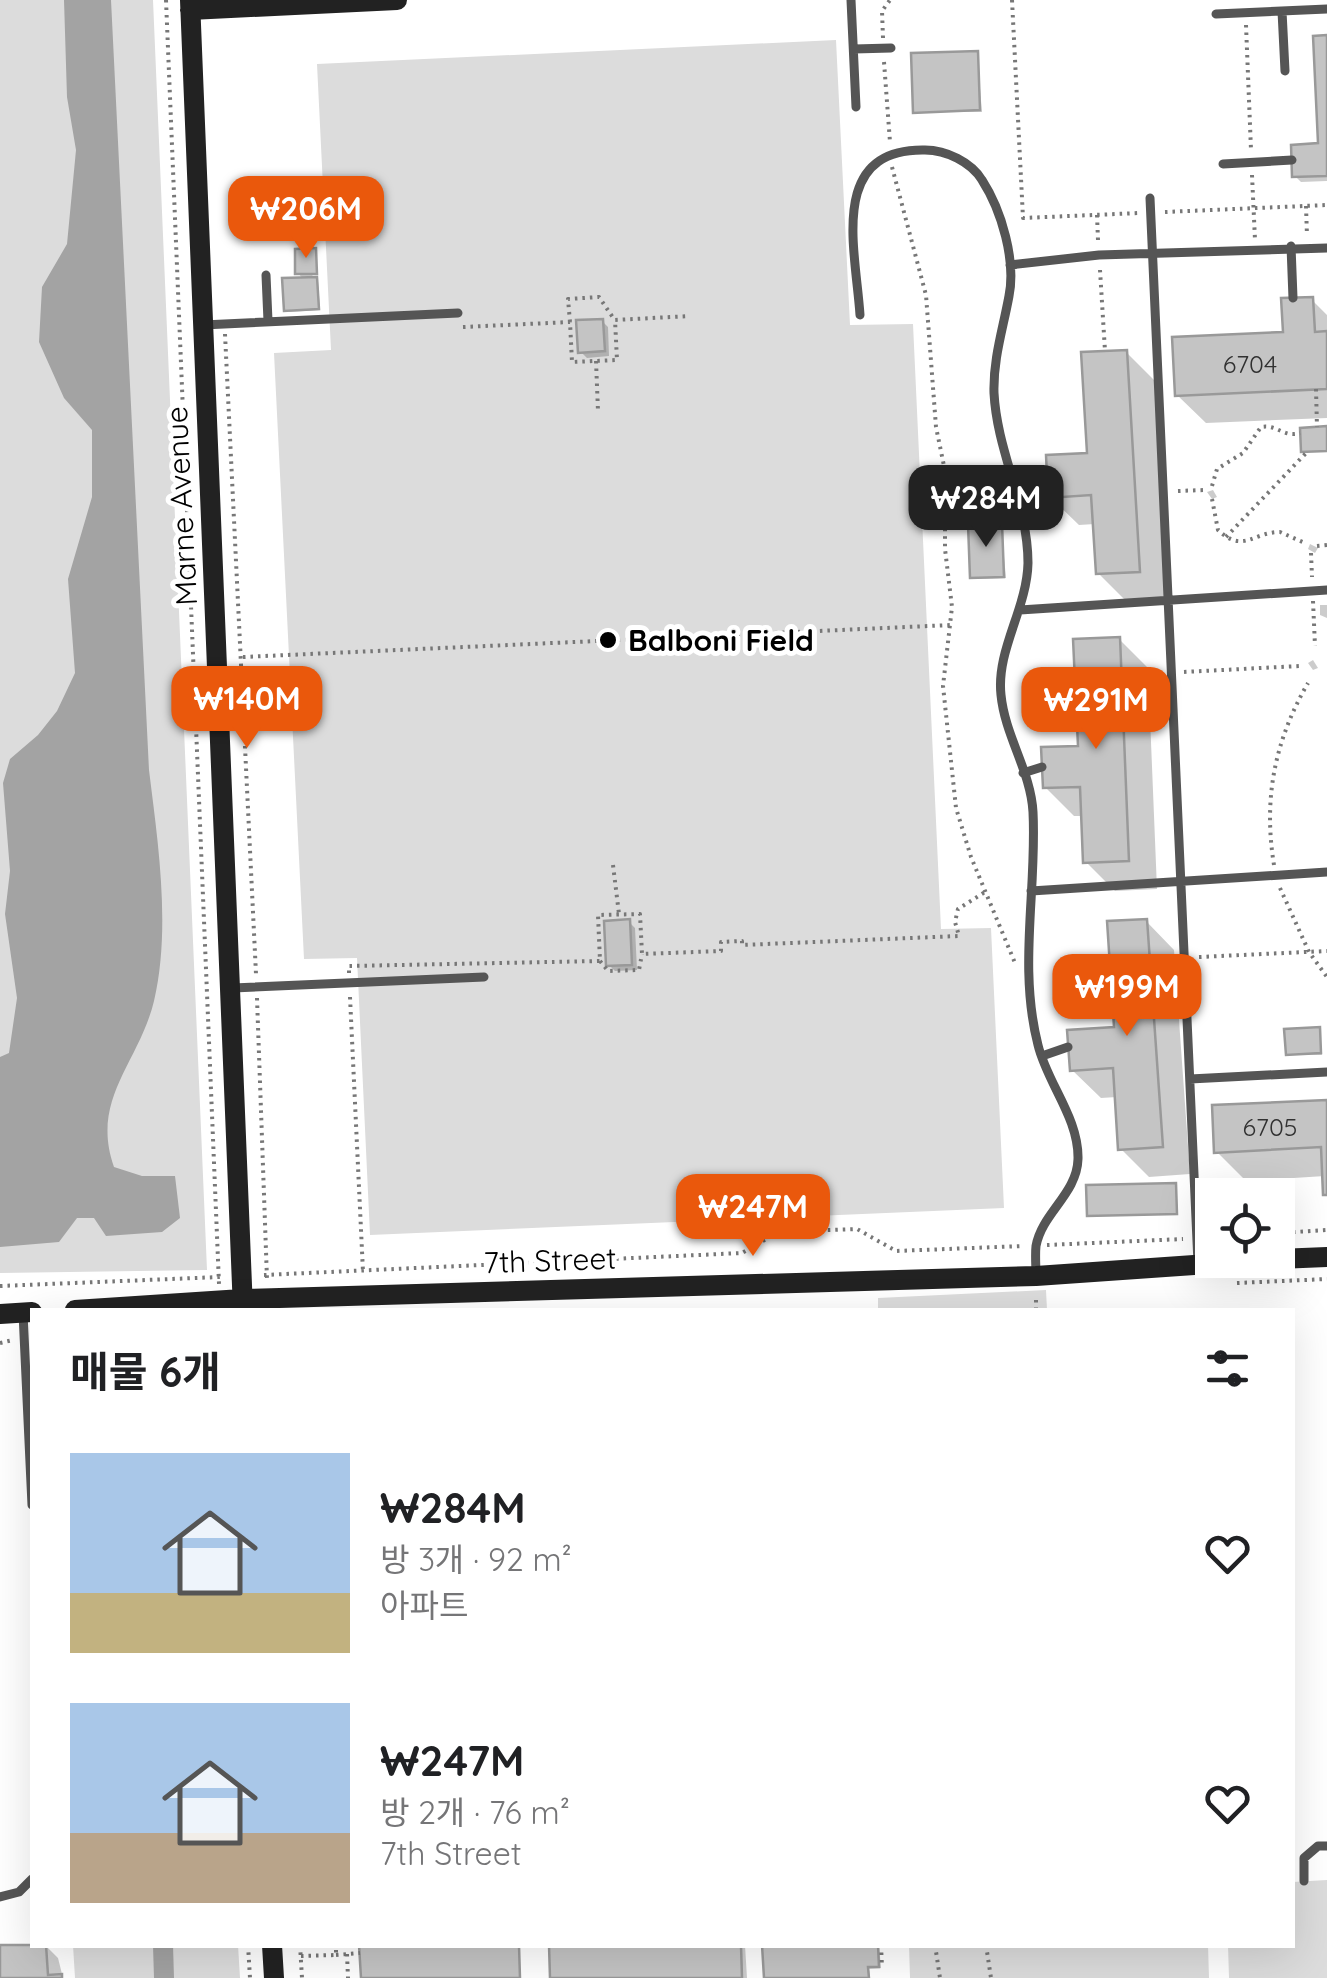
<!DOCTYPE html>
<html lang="ko">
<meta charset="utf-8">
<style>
body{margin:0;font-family:Quicksand,"Noto Sans KR",sans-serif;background:#f2f2f2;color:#202124;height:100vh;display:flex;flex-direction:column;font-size:38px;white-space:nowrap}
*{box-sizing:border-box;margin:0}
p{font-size:32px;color:#757577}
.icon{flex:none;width:55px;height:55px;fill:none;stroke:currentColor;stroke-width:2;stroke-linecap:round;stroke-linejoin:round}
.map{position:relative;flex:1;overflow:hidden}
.details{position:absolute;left:30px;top:1308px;width:1265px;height:640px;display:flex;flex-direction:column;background:#fff;border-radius:0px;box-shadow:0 10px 40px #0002}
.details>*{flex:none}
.tools{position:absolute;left:1195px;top:1178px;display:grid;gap:20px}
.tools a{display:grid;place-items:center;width:100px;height:100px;border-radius:0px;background:#fff;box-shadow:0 10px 40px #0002;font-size:50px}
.price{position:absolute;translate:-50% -85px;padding:0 22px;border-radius:20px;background:#ea580c;color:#fff;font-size:32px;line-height:65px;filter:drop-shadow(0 2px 5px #0008)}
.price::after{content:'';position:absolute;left:50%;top:60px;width:30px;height:22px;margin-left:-15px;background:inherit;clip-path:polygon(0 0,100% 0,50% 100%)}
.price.active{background:#222;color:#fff}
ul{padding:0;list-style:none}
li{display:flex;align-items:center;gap:30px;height:250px;padding:0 40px}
li span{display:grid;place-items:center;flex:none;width:280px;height:200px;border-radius:0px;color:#555}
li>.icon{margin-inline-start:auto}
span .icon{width:120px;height:120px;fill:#fffc;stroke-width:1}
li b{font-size:42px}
h2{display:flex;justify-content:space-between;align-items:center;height:120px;padding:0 40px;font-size:42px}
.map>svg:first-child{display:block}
.green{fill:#dcdcdc}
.water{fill:#a3a3a3}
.shadow{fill:#0003}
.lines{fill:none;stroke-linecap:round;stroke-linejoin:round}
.canal{stroke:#a3a3a3;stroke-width:20}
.building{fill:#c4c4c4;stroke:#999;stroke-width:2.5}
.path{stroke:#777;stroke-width:4;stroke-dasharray:2.5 5;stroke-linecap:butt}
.lane{stroke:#555;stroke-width:9}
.secondary{stroke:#222;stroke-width:20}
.poi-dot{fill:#000;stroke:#fff;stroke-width:4}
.labels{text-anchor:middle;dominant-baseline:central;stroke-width:10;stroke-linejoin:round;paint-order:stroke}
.number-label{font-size:25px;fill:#313131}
.street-label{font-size:30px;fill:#000;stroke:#fff}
.poi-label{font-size:30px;font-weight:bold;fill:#000;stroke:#fff;text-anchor:start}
</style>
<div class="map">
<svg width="1327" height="1978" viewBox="0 0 1327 1978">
<rect width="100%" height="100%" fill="#fff"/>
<path class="green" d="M0,0H153L207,1270L0,1273Z
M836,40L850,325L913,324L941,929L991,928L1004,1208L370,1235L357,958L304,959L274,353L331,350L317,64Z
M1046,1290L1047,1310H878V1298Z
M1327,1880V1978H1229L1228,1945H1292L1293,1882Z
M73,1945H238L240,1978H75Z
M909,1945H1208L1209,1978H910Z"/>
<path class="water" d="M64,0H111L149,770C158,843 171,928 154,1001C139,1063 90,1099 114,1167L142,1176H175L180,1218L162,1232L106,1236L94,1218H77L59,1242L0,1247V1057L9,1053L17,998L5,914L10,871L3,783L10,759L38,735L57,711L75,673L68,579L92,497V430L64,398L39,342L42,287L67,244L76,150L67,97Z"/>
<path class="shadow" d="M1327,38V181L1301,182L1295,176L1321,146Z
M977,53L982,112H916Z
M315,251L318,275H312L318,281L320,310L289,312L304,280L298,273Z
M1312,300L1327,315V418L1206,423L1177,395L1286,335Z
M602,321L608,327L609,356L587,358L581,352Z
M1126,352L1155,381L1168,600L1127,602L1098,573L1095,524L1079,525L1050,497L1089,455Z
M1213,490L1217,497L1212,499L1207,492Z
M1001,525L1006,578L975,579L973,577Z
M1310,544L1318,548L1315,553L1308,549Z
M1320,605H1327V618L1320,615Z
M1119,639L1148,668L1157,889L1115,891L1086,862L1084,816H1074L1045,787L1080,748Z
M1313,660L1318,668L1313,670L1308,663Z
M1146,921L1174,950L1190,1174L1149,1177L1121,1149L1117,1097L1101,1098L1072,1070L1117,1029Z
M629,922L635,928L637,970L615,971L609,965Z
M1319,1030L1322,1055L1288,1054Z
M1327,1102V1195L1325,1176L1246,1181L1217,1152Z
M1175,1186L1178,1215H1090Z
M45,1945L58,1958L63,1978H0V1947Z
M551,1945H745L747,1978H553Z
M765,1945H879L881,1968L869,1969L870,1978H767Z"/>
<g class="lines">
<path class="canal" d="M163,1945L164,1978"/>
</g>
<path class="building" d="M1327,35V176L1292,177L1291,145L1318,143L1313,36Z
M978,51L980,110L913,113L911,53Z
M316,248L317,274H295V249Z
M317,277L319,309L284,311L282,278Z
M1313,297L1315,332L1327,331V389L1175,396L1172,337L1283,332L1281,298Z
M603,319L605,351L578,353L576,320Z
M1127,350L1140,572L1096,574L1091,495L1048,498L1046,455L1087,453L1081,352Z
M1327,426V451L1301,452L1300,428Z
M1002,523L1004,577L970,578L968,524Z
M1120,637L1129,861L1083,863L1080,787L1043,788L1041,747L1078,746L1073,639Z
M630,919L632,965L606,966L604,921Z
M1147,919L1163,1147L1118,1150L1113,1068L1070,1071L1067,1030L1114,1027L1107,921Z
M1320,1027L1321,1053L1286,1055L1284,1029Z
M1327,1100V1195H1323L1321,1147L1214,1153L1212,1105Z
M1176,1183L1177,1214L1087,1216L1086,1185Z
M0,1945H46L48,1975L62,1974V1978H0Z
M359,1945H519L520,1978H361Z
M549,1945H741L742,1978H550Z
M762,1945H878L879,1967H868L869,1978H764Z"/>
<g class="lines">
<path class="path" d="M166,0L219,1284
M1012,0L1023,218L1140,213
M1246,25L1251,150
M883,38L882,11L890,0
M884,62L890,142
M892,167L926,295L936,427L945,471V549L952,607L943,686L956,808L971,857L1015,963
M1252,175L1255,240
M1306,206L1307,236
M1165,212L1327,205
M1097,215L1098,240
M1100,270L1105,351
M570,322L568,299L599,297L614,319
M463,327L570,322L572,362L617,360L615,320L690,316
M225,334L256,974
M596,361L598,411
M1316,389L1317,427
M1212,486L1217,469L1243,453L1261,427C1277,424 1284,438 1300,433
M1178,491L1204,490
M1212,499L1218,530C1243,554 1253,532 1280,532L1305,543
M1226,537L1307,452
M1317,546L1327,545
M1311,553L1312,577
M1313,601L1315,646
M243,657L951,625
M1184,672L1299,666
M613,865L619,914
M1274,865C1263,798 1275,740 1308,683
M1280,888L1309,952L1327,977
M1199,957L1327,951
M600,961L608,971L639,970L642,954
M349,973V966L600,961L598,915L640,914L642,954L721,951V942L742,941V945L959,936L955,922L958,909L985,892
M350,997L363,1272
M257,998L267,1279
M1278,1233L1327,1230
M1047,1245L1183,1239
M264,1275L742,1253L778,1232L857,1229L896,1251L1023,1246
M1237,1283L1327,1279
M0,1286L220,1277
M1036,1310V1295
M0,1343L13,1340
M248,1945L250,1978
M300,1945L302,1978
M881,1945L882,1967
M935,1945L940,1978
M986,1945L991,1978
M347,1954L348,1978
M336,1955L360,1953
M301,1956L336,1955V1945"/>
<path class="lane" d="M851,0L856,107
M1282,11L1285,71
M1216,14L1327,9
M854,49L891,48
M1223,164L1292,160
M1150,198L1198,1263
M1291,246L1293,298
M1010,265L1099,255L1327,248
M266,275L268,321
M860,315C856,251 827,148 925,150C946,150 971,162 982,180C1002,211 1016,261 1009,296C1003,329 993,359 994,393C997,452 1028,504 1028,563C1027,609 996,650 1001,695C1005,736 1031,772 1033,812C1037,890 1018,967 1038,1045C1047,1083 1079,1118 1078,1159C1077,1194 1042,1213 1036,1246C1035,1255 1036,1266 1036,1276
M203,325L458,313
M1015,485L1047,477
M1020,610L1327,590
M1023,773L1042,767
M1031,891L1327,872
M233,988L484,977
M1042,1056L1068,1047
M1190,1079L1327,1072
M23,1313L32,1505
M1304,1881V1858L1318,1846H1327
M0,1897L19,1892L32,1879"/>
<path class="secondary" d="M190,0L243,1310
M190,10L397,0
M1278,1259L1327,1257
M75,1310L242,1299L1036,1276L1266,1260
M0,1314L32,1312
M272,1945L274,1978"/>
</g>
<circle class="poi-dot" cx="608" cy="640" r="10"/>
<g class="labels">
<g class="number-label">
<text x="1250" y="363">6704</text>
<text x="1270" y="1126">6705</text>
</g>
<g class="street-label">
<text transform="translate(181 506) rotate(-93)">Marne Avenue</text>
<text transform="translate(550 1260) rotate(-2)">7th Street</text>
</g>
<g class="poi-label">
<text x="628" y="640">Balboni Field</text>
</g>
</g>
</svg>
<div class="tools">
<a><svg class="icon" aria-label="locate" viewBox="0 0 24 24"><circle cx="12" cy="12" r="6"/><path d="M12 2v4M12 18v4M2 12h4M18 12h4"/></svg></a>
</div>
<b class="price" style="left:306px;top:261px">₩206M</b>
<b class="price active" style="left:986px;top:550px">₩284M</b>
<b class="price" style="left:247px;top:751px">₩140M</b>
<b class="price" style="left:1096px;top:752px">₩291M</b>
<b class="price" style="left:1127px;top:1039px">₩199M</b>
<b class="price" style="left:753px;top:1259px">₩247M</b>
<section class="details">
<h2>매물 6개<svg class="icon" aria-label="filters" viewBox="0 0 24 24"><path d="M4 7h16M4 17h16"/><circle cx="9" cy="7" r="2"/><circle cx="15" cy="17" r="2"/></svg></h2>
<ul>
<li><span style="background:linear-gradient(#a9c7e8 70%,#c2b280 0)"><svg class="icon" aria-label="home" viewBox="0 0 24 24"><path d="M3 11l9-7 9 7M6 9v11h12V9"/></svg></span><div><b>₩284M</b><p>방 3개 · 92 m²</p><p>아파트</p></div><svg class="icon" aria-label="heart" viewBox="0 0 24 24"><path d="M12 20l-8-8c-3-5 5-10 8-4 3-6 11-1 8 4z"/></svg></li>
<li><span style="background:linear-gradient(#a9c7e8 65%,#b9a48a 0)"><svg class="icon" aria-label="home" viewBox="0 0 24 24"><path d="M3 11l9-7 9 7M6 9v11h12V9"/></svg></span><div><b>₩247M</b><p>방 2개 · 76 m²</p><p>7th Street</p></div><svg class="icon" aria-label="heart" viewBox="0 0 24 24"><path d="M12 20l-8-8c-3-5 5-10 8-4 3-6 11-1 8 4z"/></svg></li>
</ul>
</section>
</div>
